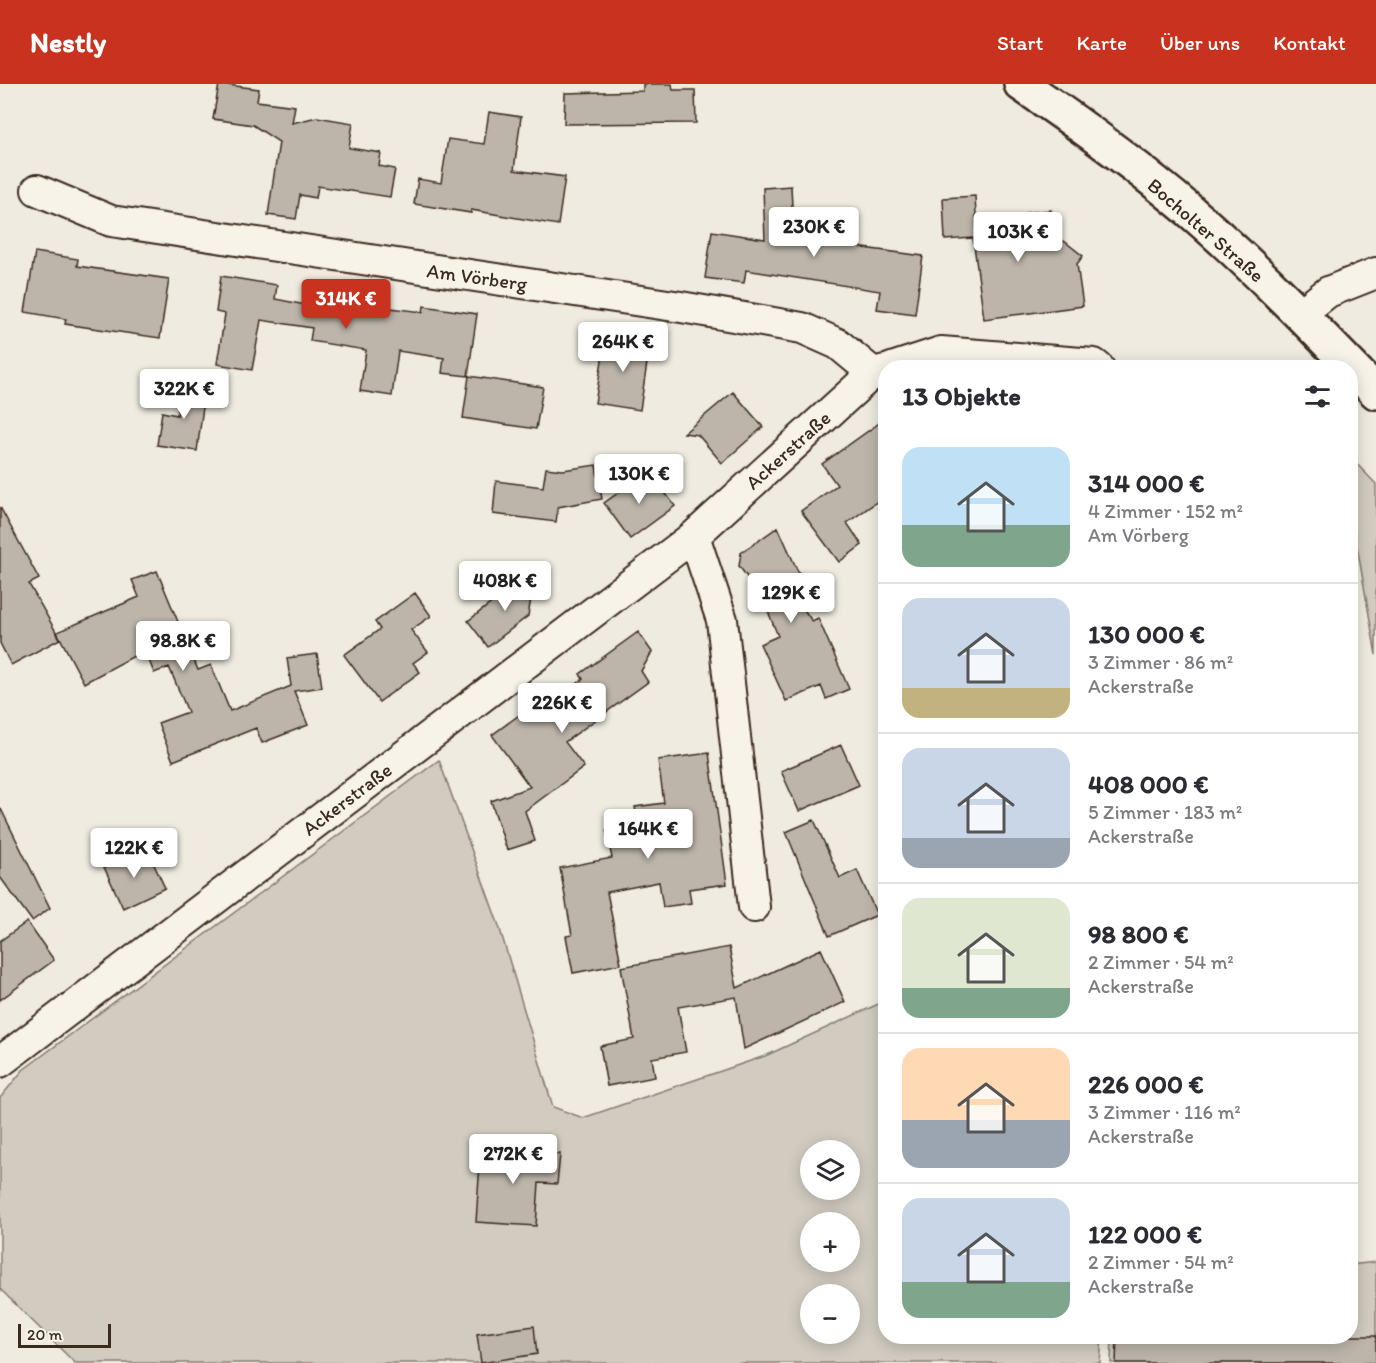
<!DOCTYPE html>
<html lang="de">
<meta charset="utf-8">
<style>
body{margin:0;font-family:Itim,sans-serif;background:#f2f2f3;color:#2b2b33;height:100vh;display:flex;flex-direction:column;font-size:22px;white-space:nowrap}
*{box-sizing:border-box;margin:0}
p{font-size:20px;color:#7c7c81}
.icon{flex:none;width:33px;height:33px;fill:none;stroke:currentColor;stroke-width:2;stroke-linecap:round;stroke-linejoin:round}
.map{position:relative;flex:1;overflow:hidden}
.details{position:absolute;left:878px;top:276px;width:480px;height:984px;display:flex;flex-direction:column;background:#fff;border-radius:24px;box-shadow:0 3px 15px #0003}
.details>*{flex:none}
.fabs{position:absolute;left:800px;top:1056px;display:grid;gap:12px}
.fabs a{display:grid;place-items:center;width:60px;height:60px;border-radius:50%;background:#fff;box-shadow:0 3px 15px #0003;font-size:30px}
.scale{position:absolute;left:18px;bottom:15px;width:93px;box-sizing:border-box;padding-left:6px;border:3px solid #3b2a1e;border-top:0;font-size:16px;line-height:21px;white-space:nowrap;color:#3b2a1e;-webkit-text-stroke:4px #f7f3e8;paint-order:stroke}
.price{position:absolute;translate:-50% -51px;padding:0 14px;border-radius:6px;background:#fff;color:#222;font-size:20px;line-height:39px;filter:drop-shadow(0 2px 3px #0008)}
.price::after{content:'';position:absolute;left:50%;top:36px;width:18px;height:14px;margin-left:-9px;background:inherit;clip-path:polygon(0 0,100% 0,50% 100%)}
.price.on{background:#c8321e;color:#fff}
ul{padding:0;list-style:none}
li{display:flex;align-items:center;gap:18px;height:150px;padding:0 24px}
li+li{border-top:2px solid #e1e1e2}
li span{display:grid;place-items:center;flex:none;width:168px;height:120px;border-radius:18px;color:#555}
li>.icon{margin-inline-start:auto}
span .icon{width:72px;height:72px;fill:#fffc;stroke-width:1}
li b{font-size:26px}
h2{display:flex;justify-content:space-between;align-items:center;height:72px;padding:0 24px;font-size:26px}
header{display:flex;align-items:center;gap:36px;box-sizing:border-box;height:84px;padding:0 30px;background:#c8321e;color:#fff}
header strong{font-size:28px}
nav{display:flex;gap:33px;margin-inline-start:auto;font-size:21px}
.map>svg:first-child{display:block}
.green{fill:#d1cbc0;stroke:#867a6f;stroke-width:1.5;fill-rule:evenodd}
.building{fill:#bdb5aa;stroke:#3b2a1e;stroke-width:1.5}
.lines{fill:none;stroke-linecap:round;stroke-linejoin:round}
.minor-casing{stroke:#3b2a1e;stroke-width:34}
.primary-casing{stroke:#3b2a1e;stroke-width:38}
.minor{stroke:#f7f3e8;stroke-width:30}
.primary{stroke:#f7f3e8;stroke-width:33}
.labels{text-anchor:middle;dominant-baseline:central;stroke-width:4.5;stroke-linejoin:round;paint-order:stroke}
.street-label{font-size:20px;fill:#3b2a1e;stroke:#f7f3e8}
</style>
<header>
<strong>Nestly</strong>
<nav><a>Start</a><a>Karte</a><a>Über uns</a><a>Kontakt</a></nav>
</header>
<div class="map">
<svg width="1376" height="1279" viewBox="0 0 1376 1279">
<rect width="100%" height="100%" fill="#efebe0"/>
<filter id="ink" filterUnits="userSpaceOnUse"><feTurbulence type="fractalNoise" baseFrequency=".0167" numOctaves="2"/><feDisplacementMap in="SourceGraphic" scale="12" xChannelSelector="R" yChannelSelector="G"/><feConvolveMatrix kernelMatrix="1 2 1 2 8 2 1 2 1" color-interpolation-filters="sRGB"/></filter>
<g filter="url(#ink)">
<path class="green" d="M1350,373L1376,400V571L1353,439L1350,435Z
M439,676L499,842L553,1023L583,1034L765,972L885,917V1252L1102,1253L1100,1279H75L0,1205V1014L23,986ZM810,1066H849V1106H810ZM810,1138H849V1178H810ZM810,1210H849V1250H810Z
M1376,1178V1279H1111L1112,1253L1350,1252V1181Z"/>
<path class="building" d="M219,0L259,5L257,17L295,22L292,39L317,33L353,39L349,64L381,69L379,82L395,85L390,113L318,102L316,114L300,111L296,135L268,131L279,58L253,41L213,35Z
M643,0H672L673,6H695L696,39L564,40L565,9L643,7Z
M489,28L521,33L514,86L565,93L558,141L471,126V129L414,120L418,95L441,99L448,55L484,60Z
M791,102L793,144L836,151L834,160L923,172L915,230L877,225L880,207L746,186L744,199L705,194L712,147L765,155L763,104Z
M975,112L977,150L1028,143L1026,129L1051,126L1055,158L1064,157L1083,172L1077,180L1083,222L984,235L973,154L945,156L943,114Z
M35,168L78,175L77,182L169,195L160,254L65,240L66,235L25,228Z
M221,192L277,201L275,215L331,226L333,209L375,215L374,222L423,228L424,222L477,230L468,292L442,289L444,274L398,267L392,312L360,307L366,266L310,257L312,244L261,236L252,286L217,280L225,230L216,228Z
M606,252L650,259L640,326L595,319Z
M469,292L543,303L536,345L463,334Z
M182,298L206,301L197,367L157,361L162,328L177,331Z
M733,308L763,343L722,379L698,351L684,349Z
M885,335V412L847,439L862,461L839,478L801,427L837,401L822,380Z
M596,381L602,415L558,423L556,438L493,430L496,397L543,403L546,384L563,386Z
M649,387L675,422L630,455L604,419Z
M0,423L39,495L29,500L60,555L11,581L0,559Z
M778,443L799,490L785,499L812,537L818,534L849,605L826,615L821,602L786,617L760,560L778,552L763,515L739,482L741,469Z
M536,485L528,532L488,563L468,537Z
M157,487L198,586L211,581L230,627L291,602L287,574L317,570L322,603L294,607L308,641L262,659L256,644L173,677L158,639L188,628L169,583L154,589L145,566L84,599L57,548L139,513L132,496Z
M415,509L431,532L411,546L428,568L413,579L420,588L379,618L344,571L380,545L375,538Z
M638,548L652,568L641,587L648,598L565,658L584,683L525,727L535,757L507,766L491,717L530,703L492,651L534,620L540,629L583,595L580,590Z
M841,661L859,701L799,727L781,687Z
M709,669L727,800L689,805L691,819L663,823L659,798L607,808L621,880L573,889L566,852L572,851L560,784L612,774L606,746L638,740L635,723L664,719L658,676Z
M0,723L50,824L32,837L0,793Z
M814,736L840,794L857,786L877,831L829,852L786,748Z
M148,768L165,804L123,824L103,781L126,771L129,777Z
M27,838L54,876L0,916V857Z
M729,863L737,904L821,865L845,918L744,965L736,913L678,923L686,968L652,974L655,993L607,1002L600,962L634,955L621,883Z
M481,1064L560,1070L557,1100L539,1099L536,1142L476,1138Z
M534,1242L537,1270L481,1279L477,1250Z
M1117,1252H1376V1279H1116Z"/>
<g class="lines">
<g class="minor-casing">
<path id="minor" d="M37,106L111,137L681,223L802,244L838,260L873,289
M1300,230L1328,208L1376,189
M892,284L941,268L1094,280L1099,284
M694,452L722,536L754,823
M0,978L694,452L873,289L885,286"/>
</g>
<g class="primary-casing">
<path id="primary" d="M1021,0C1078,39 1136,81 1189,126C1255,183 1316,246 1376,308"/>
</g>
<use href="#minor" class="minor"/>
<use href="#primary" class="primary"/>
</g>
</g>
<g class="labels">
<g class="street-label">
<text transform="translate(1206 146) rotate(41)">Bocholter Straße</text>
<text transform="translate(477 193) rotate(8)">Am Vörberg</text>
<text transform="translate(788 366) rotate(-42)">Ackerstraße</text>
<text transform="translate(347 715) rotate(-37)">Ackerstraße</text>
</g>
</g>
</svg>
<div class="fabs">
<a><svg class="icon" aria-label="layers" viewBox="0 0 24 24"><path d="M12 4l9 5-9 5-9-5zM3 14l9 5 9-5"/></svg></a>
<a>+</a>
<a>−</a>
</div>
<div class="scale">20 m</div>
<b class="price" style="left:814px;top:174px">230K €</b>
<b class="price" style="left:1018px;top:179px">103K €</b>
<b class="price on" style="left:346px;top:246px">314K €</b>
<b class="price" style="left:623px;top:289px">264K €</b>
<b class="price" style="left:184px;top:336px">322K €</b>
<b class="price" style="left:639px;top:421px">130K €</b>
<b class="price" style="left:505px;top:528px">408K €</b>
<b class="price" style="left:791px;top:540px">129K €</b>
<b class="price" style="left:183px;top:588px">98.8K €</b>
<b class="price" style="left:562px;top:650px">226K €</b>
<b class="price" style="left:648px;top:776px">164K €</b>
<b class="price" style="left:134px;top:795px">122K €</b>
<b class="price" style="left:513px;top:1101px">272K €</b>
<section class="details">
<h2>13 Objekte<svg class="icon" aria-label="filters" viewBox="0 0 24 24"><path d="M4 7h16M4 17h16"/><circle cx="9" cy="7" r="2"/><circle cx="15" cy="17" r="2"/></svg></h2>
<ul>
<li><span style="background:linear-gradient(#bfe0f5 65%,#7fa58c 0)"><svg class="icon" aria-label="home" viewBox="0 0 24 24"><path d="M3 11l9-7 9 7M6 9v11h12V9"/></svg></span><div><b>314 000 €</b><p>4 Zimmer · 152 m²</p><p>Am Vörberg</p></div></li>
<li><span style="background:linear-gradient(#c9d6e8 75%,#c2b280 0)"><svg class="icon" aria-label="home" viewBox="0 0 24 24"><path d="M3 11l9-7 9 7M6 9v11h12V9"/></svg></span><div><b>130 000 €</b><p>3 Zimmer · 86 m²</p><p>Ackerstraße</p></div></li>
<li><span style="background:linear-gradient(#c9d6e8 75%,#9aa5b1 0)"><svg class="icon" aria-label="home" viewBox="0 0 24 24"><path d="M3 11l9-7 9 7M6 9v11h12V9"/></svg></span><div><b>408 000 €</b><p>5 Zimmer · 183 m²</p><p>Ackerstraße</p></div></li>
<li><span style="background:linear-gradient(#dfe7d0 75%,#7fa58c 0)"><svg class="icon" aria-label="home" viewBox="0 0 24 24"><path d="M3 11l9-7 9 7M6 9v11h12V9"/></svg></span><div><b>98 800 €</b><p>2 Zimmer · 54 m²</p><p>Ackerstraße</p></div></li>
<li><span style="background:linear-gradient(#ffd9b3 60%,#9aa5b1 0)"><svg class="icon" aria-label="home" viewBox="0 0 24 24"><path d="M3 11l9-7 9 7M6 9v11h12V9"/></svg></span><div><b>226 000 €</b><p>3 Zimmer · 116 m²</p><p>Ackerstraße</p></div></li>
<li><span style="background:linear-gradient(#c9d6e8 70%,#7fa58c 0)"><svg class="icon" aria-label="home" viewBox="0 0 24 24"><path d="M3 11l9-7 9 7M6 9v11h12V9"/></svg></span><div><b>122 000 €</b><p>2 Zimmer · 54 m²</p><p>Ackerstraße</p></div></li>
</ul>
</section>
</div>
